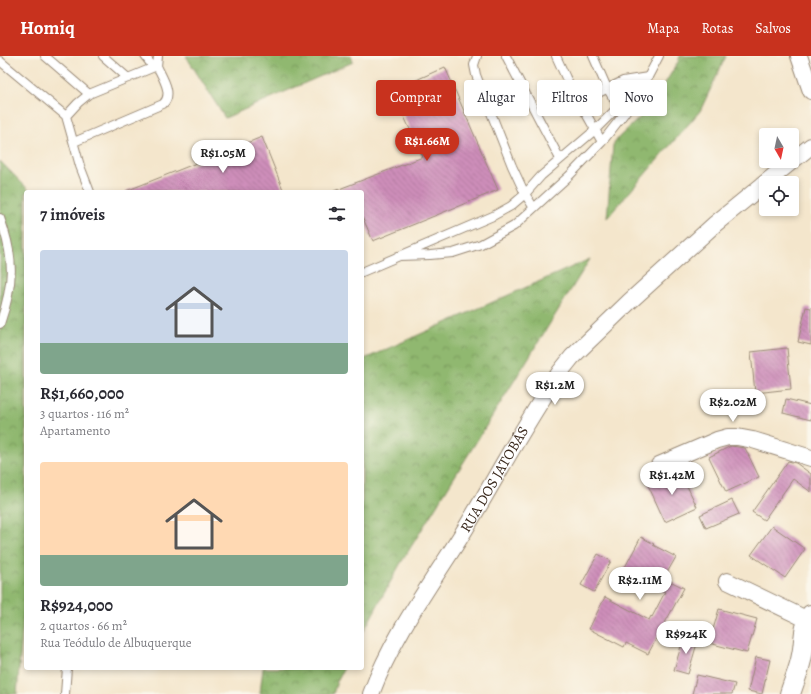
<!DOCTYPE html>
<html lang="pt">
<meta charset="utf-8">
<style>
body{margin:0;font-family:Alegreya,serif;background:#f2f2f3;color:#2b2b33;height:100vh;display:flex;flex-direction:column;font-size:15px;white-space:nowrap}
*{box-sizing:border-box;margin:0}
p{font-size:13px;color:#7c7c81}
.icon{flex:none;width:22px;height:22px;fill:none;stroke:currentColor;stroke-width:2;stroke-linecap:round;stroke-linejoin:round}
.map{position:relative;flex:1;overflow:hidden}
.details{position:absolute;left:24px;top:134px;width:340px;height:480px;display:flex;flex-direction:column;background:#fff;border-radius:4px;box-shadow:0 2px 6px #0003}
.details>*{flex:none}
.top-card{position:absolute;left:376px;top:24px;width:375px;height:36px;display:flex;gap:8px}
.needle{width:26px;rotate:171deg}
.buttons{position:absolute;left:759px;top:72px;display:grid;gap:8px}
.buttons a{display:grid;place-items:center;width:40px;height:40px;border-radius:4px;background:#fff;box-shadow:0 2px 6px #0003;font-size:20px}
.price{position:absolute;translate:-50% -34px;padding:0 9px;border-radius:14px;background:#fff;color:#222;font-size:13px;line-height:26px;filter:drop-shadow(0 1px 2px #0008)}
.price::after{content:'';position:absolute;left:50%;top:24px;width:12px;height:9px;margin-left:-6px;background:inherit;clip-path:polygon(0 0,100% 0,50% 100%)}
.price.current{background:#c8321e;color:#fff}
ul{padding:0;list-style:none}
li{display:grid;align-content:center;gap:8px;height:212px;padding:0 16px}
li span{display:grid;place-items:center;height:124px;border-radius:4px;color:#555}
li>.icon{margin-inline-start:auto}
span .icon{width:72px;height:72px;fill:#fffc;stroke-width:1}
li b{font-size:17px}
h2{display:flex;justify-content:space-between;align-items:center;height:48px;padding:0 16px;font-size:17px}
.chip{padding:0 14px;border-radius:4px;background:#fff;box-shadow:0 2px 6px #0003;font-size:14px;line-height:36px}
.chip.current{background:#c8321e;color:#fff}
header{display:flex;align-items:center;gap:24px;box-sizing:border-box;height:56px;padding:0 20px;background:#c8321e;color:#fff}
header strong{font-size:19px}
nav{display:flex;gap:22px;margin-inline-start:auto;font-size:14px}
.map>svg:first-child{display:block}
.forest{fill:url(#forest-crowns);stroke:#667146}
.building{fill:url(#building-back-hatch)}
.lines{fill:none;stroke-linecap:round;stroke-linejoin:round}
.service-casing{stroke:#988875;stroke-width:10}
.minor-casing{stroke:#988875;stroke-width:18}
.tertiary-casing{stroke:#988875;stroke-width:22}
.service{stroke:#fff;stroke-width:8}
.minor{stroke:#fff;stroke-width:16}
.tertiary{stroke:#fff;stroke-width:20}
.labels{text-anchor:middle;dominant-baseline:central;stroke-width:3;stroke-linejoin:round;paint-order:stroke}
.street-label{font-size:15px;fill:#3b2a1e;stroke:#fbf7ec}
</style>
<header>
<strong>Homiq</strong>
<nav><a>Mapa</a><a>Rotas</a><a>Salvos</a></nav>
</header>
<div class="map">
<svg width="811" height="638" viewBox="0 0 811 638">
<defs>
<pattern id="forest-crowns" width="20" height="18" patternUnits="userSpaceOnUse"><rect width="20" height="18" fill="#90b86f"/><path d="M2 6a3 3 0 1 1 6 0M12 15a3 3 0 1 1 6 0" fill="none" stroke="#77965b"/></pattern>
<pattern id="building-back-hatch" width="6" height="6" patternUnits="userSpaceOnUse"><rect width="6" height="6" fill="#ce8eba"/><path d="M-1 5l2 2M0 0l6 6M5-1l2 2" fill="none" stroke="#a87497"/></pattern>
</defs>
<rect width="100%" height="100%" fill="#fbf7ec"/>
<filter id="ink" filterUnits="userSpaceOnUse"><feTurbulence type="fractalNoise" baseFrequency=".025" numOctaves="2"/><feDisplacementMap in="SourceGraphic" scale="8" xChannelSelector="R" yChannelSelector="G"/><feConvolveMatrix kernelMatrix="1 2 1 2 8 2 1 2 1" color-interpolation-filters="sRGB"/></filter>
<filter id="wash" filterUnits="userSpaceOnUse"><feTurbulence type="fractalNoise" baseFrequency=".012" numOctaves="4" result="noise"/><feDisplacementMap in="SourceGraphic" scale="16" xChannelSelector="R" yChannelSelector="G"/><feGaussianBlur stdDeviation="0.9" result="paint"/><feColorMatrix in="noise" values="0 0 0 0 0 0 0 0 0 0 0 0 0 0 0 0 0 1.4 0 .05"/><feComposite in="paint" operator="in"/></filter>
<g filter="url(#wash)">
<rect width="100%" height="100%" fill="#f4e6cc"/>
<path class="forest" d="M186,0H351L353,6L225,62Z
M680,0H726L700,55L607,162L613,89L619,81L650,52L678,6Z
M0,105L31,136H26V527L17,638H0Z
M590,203L399,510L362,578V304Z
M263,612H344L337,625L333,638H260Z"/>
<g id="blocks">
<path class="building" d="M445,11L498,134L373,185L362,160V136L334,135L423,101L392,35Z
M262,81L284,136H126V135Z
M806,251L811,252V289L798,286Z
M787,292L791,333L755,337L751,296Z
M786,343L811,349V364L783,357Z
M731,390L745,392L759,421L726,436L709,401Z
M788,405L796,407L811,418V436L793,423L764,464L752,456Z
M680,415L697,451L665,466L648,429Z
M732,444L739,458L706,472L700,459Z
M772,470L805,493L785,522L751,499Z
M641,481L654,488L653,489L676,501L664,522L684,532L648,598L626,587L624,591L589,573L605,541L649,564L651,560L652,561L665,536L624,513Z
M598,498L611,505L594,536L581,529Z
M719,553L757,563L747,597L709,587Z
M684,580L698,584L688,618L674,614Z
M756,601L770,604L762,638L748,635Z
M697,619L735,628L732,638H692Z"/>
</g>
</g>
<g filter="url(#ink)">
<use href="#blocks" fill-opacity="0" stroke="#988875" stroke-width="1"/>
<g class="lines">
<g class="service-casing">
<path id="service" d="M45,0L89,38
M103,0L128,22
M145,0L153,11
M477,0L474,9L476,19L512,110L525,138L534,152
M506,0L560,103
M556,0L566,22L602,86
M593,0L607,32L621,55
M0,5L66,60L80,110L90,136
M157,10L158,0
M580,46L623,25L648,21
M66,60L78,47L89,38L157,10C162,21 174,38 163,48L74,86
M0,162C15,203 14,227 0,268
M398,200L430,199L453,197L481,188L514,170L569,120L602,86L624,58L648,21L659,0
M362,216L493,160L511,150L525,138L541,120L595,74L618,51L633,41
M65,638L67,612"/>
</g>
<g class="minor-casing">
<g id="minor">
<path d="M799,0L811,35"/>
<path d="M792,105L811,90"/>
<path d="M659,409L717,384L728,381H737L753,384L811,402"/>
<path d="M727,525L808,564"/>
<path id="s1" d="M371,638C392,581 429,531 461,480C494,426 524,368 560,316L572,301L629,246L715,168L792,105"/>
</g>
</g>
<g class="tertiary-casing">
<path id="tertiary" d="M790,638C794,625 800,612 802,599C805,585 803,572 811,559"/>
</g>
<use href="#service" class="service"/>
<use href="#minor" class="minor"/>
<use href="#tertiary" class="tertiary"/>
</g>
</g>
<g class="labels">
<g class="street-label">
<text stroke="none"><textPath href="#s1" startOffset="248">RUA DOS JATOBÁS</textPath></text>
</g>
</g>
</svg>
<div class="buttons">
<a><svg class="needle" viewBox="-14 -14 28 28"><path d="M0-13l5 13h-10z" fill="#e53935"/><path d="M0 13l5-13h-10z" fill="#7c7c81"/></svg></a>
<a><svg class="icon" aria-label="locate" viewBox="0 0 24 24"><circle cx="12" cy="12" r="6"/><path d="M12 2v4M12 18v4M2 12h4M18 12h4"/></svg></a>
</div>
<b class="price current" style="left:427px;top:106px">R$1.66M</b>
<b class="price" style="left:223px;top:118px">R$1.05M</b>
<b class="price" style="left:555px;top:350px">R$1.2M</b>
<b class="price" style="left:733px;top:367px">R$2.02M</b>
<b class="price" style="left:672px;top:440px">R$1.42M</b>
<b class="price" style="left:640px;top:545px">R$2.11M</b>
<b class="price" style="left:686px;top:599px">R$924K</b>
<div class="top-card">
<a class="chip current">Comprar</a>
<a class="chip">Alugar</a>
<a class="chip">Filtros</a>
<a class="chip">Novo</a>
</div>
<section class="details">
<h2>7 imóveis<svg class="icon" aria-label="filters" viewBox="0 0 24 24"><path d="M4 7h16M4 17h16"/><circle cx="9" cy="7" r="2"/><circle cx="15" cy="17" r="2"/></svg></h2>
<ul>
<li><span style="background:linear-gradient(#c9d6e8 75%,#7fa58c 0)"><svg class="icon" aria-label="home" viewBox="0 0 24 24"><path d="M3 11l9-7 9 7M6 9v11h12V9"/></svg></span><div><b>R$1,660,000</b><p>3 quartos · 116 m²</p><p>Apartamento</p></div></li>
<li><span style="background:linear-gradient(#ffd9b3 75%,#7fa58c 0)"><svg class="icon" aria-label="home" viewBox="0 0 24 24"><path d="M3 11l9-7 9 7M6 9v11h12V9"/></svg></span><div><b>R$924,000</b><p>2 quartos · 66 m²</p><p>Rua Teódulo de Albuquerque</p></div></li>
</ul>
</section>
</div>
